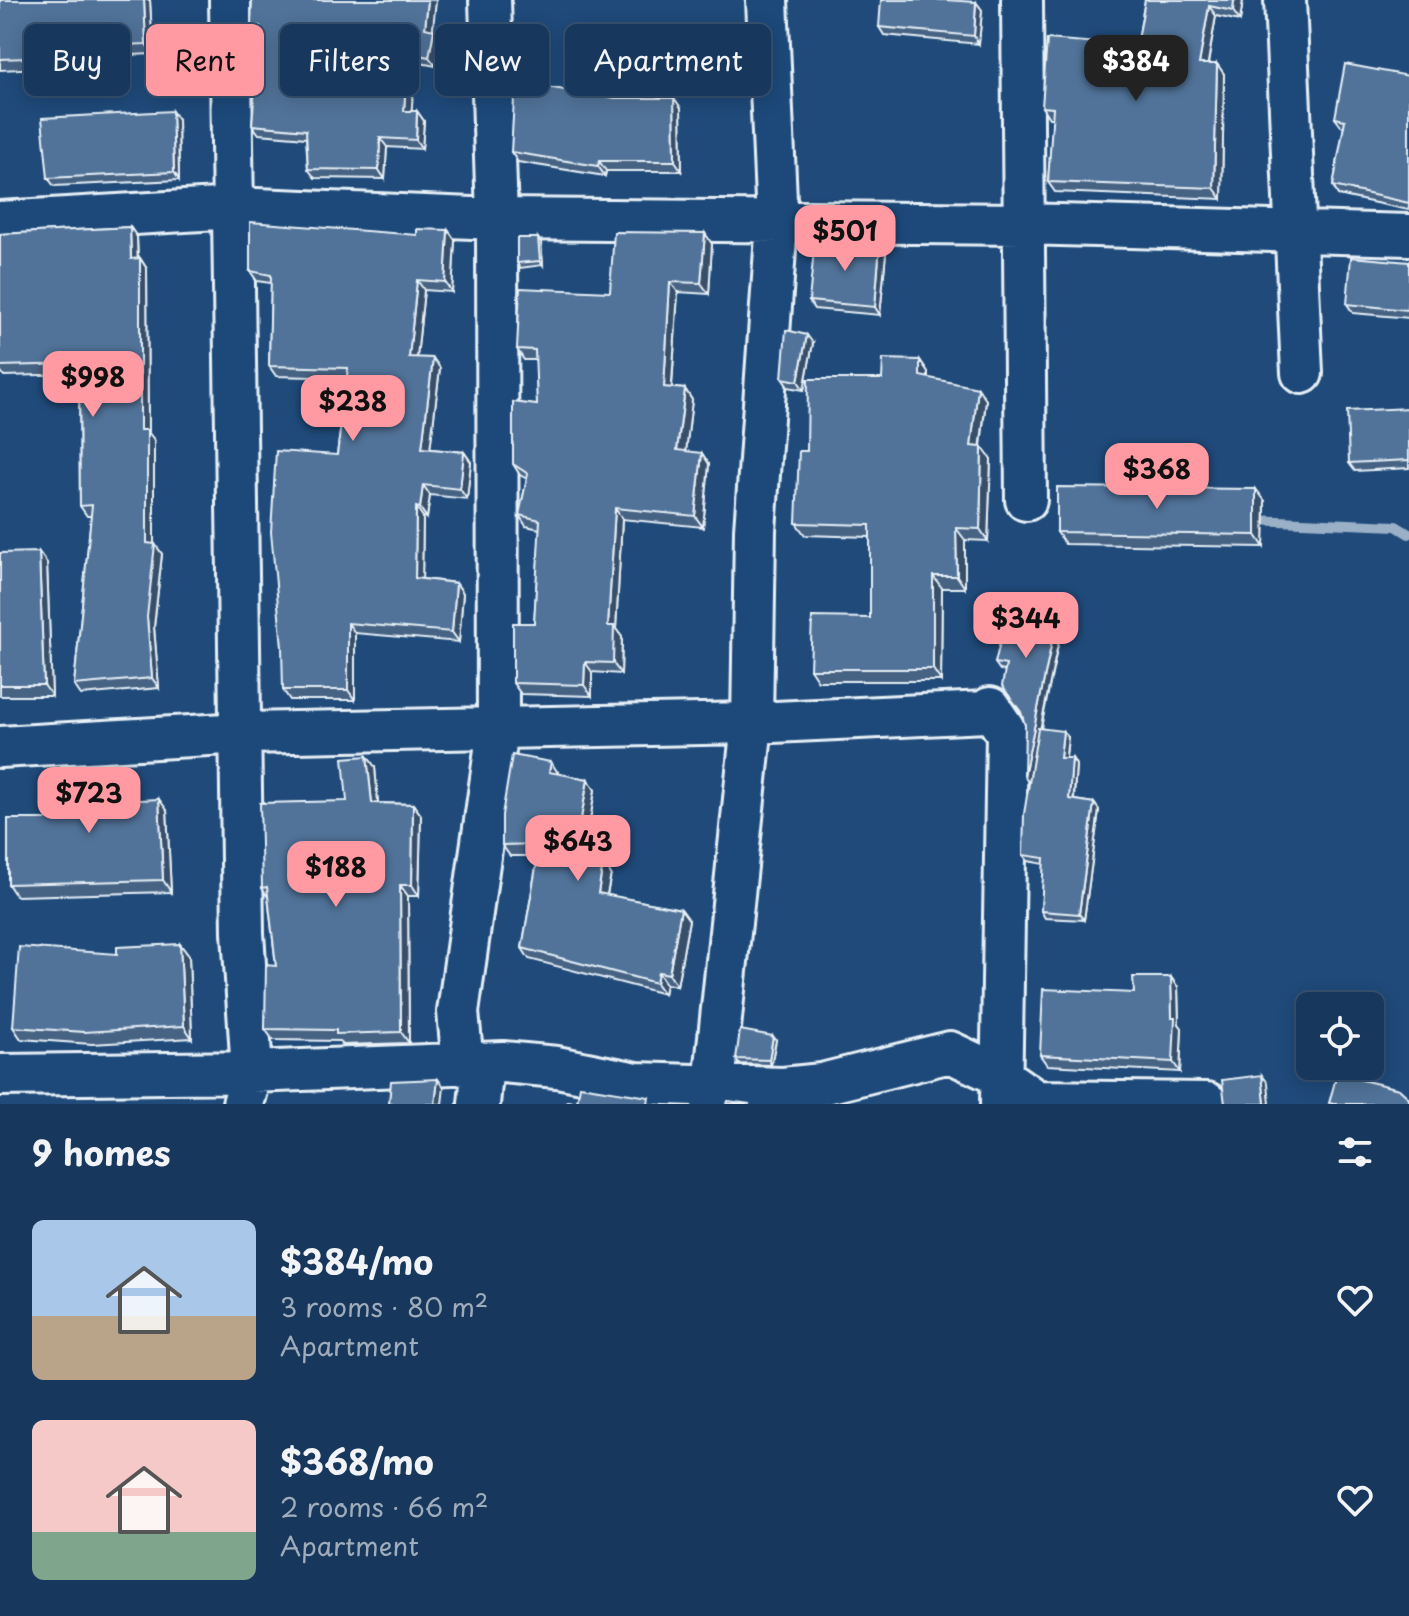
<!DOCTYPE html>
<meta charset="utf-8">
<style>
body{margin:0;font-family:"Playpen Sans",sans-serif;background:#203f62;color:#f1f3f6;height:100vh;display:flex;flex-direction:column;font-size:30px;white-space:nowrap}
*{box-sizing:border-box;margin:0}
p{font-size:26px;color:#9eacbb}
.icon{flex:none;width:44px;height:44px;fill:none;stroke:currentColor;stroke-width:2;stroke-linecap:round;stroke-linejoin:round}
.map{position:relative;height:1104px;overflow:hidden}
.drawer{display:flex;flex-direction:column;background:#17385c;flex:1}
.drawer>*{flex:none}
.hud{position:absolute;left:24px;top:24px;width:800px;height:72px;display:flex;gap:16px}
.buttons{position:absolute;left:1296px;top:992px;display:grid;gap:16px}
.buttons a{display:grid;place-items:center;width:88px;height:88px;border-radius:12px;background:#17385c;box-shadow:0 4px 20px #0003,0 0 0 2px #365272;font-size:40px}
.price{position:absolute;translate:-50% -68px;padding:0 18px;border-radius:16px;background:#ff9aa2;color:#111;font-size:26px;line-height:52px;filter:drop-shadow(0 2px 4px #0008)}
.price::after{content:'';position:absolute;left:50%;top:48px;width:24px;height:18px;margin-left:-12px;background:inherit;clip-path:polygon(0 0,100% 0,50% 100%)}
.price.on{background:#222;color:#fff}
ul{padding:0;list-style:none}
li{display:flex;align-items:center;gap:24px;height:200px;padding:0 32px}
li span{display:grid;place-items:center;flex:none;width:224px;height:160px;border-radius:12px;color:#555}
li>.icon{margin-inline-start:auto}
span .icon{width:96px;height:96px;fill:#fffc;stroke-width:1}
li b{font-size:34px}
h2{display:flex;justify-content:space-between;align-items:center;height:96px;padding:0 32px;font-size:34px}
.pill{padding:0 28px;border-radius:12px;background:#17385c;box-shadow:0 4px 20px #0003,0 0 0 2px #365272;font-size:28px;line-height:72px}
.pill.on{background:#ff9aa2;color:#111}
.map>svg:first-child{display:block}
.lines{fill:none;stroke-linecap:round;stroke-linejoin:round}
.stream{stroke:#9ab0c7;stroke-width:10}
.minor-casing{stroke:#e8f1f8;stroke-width:46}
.minor{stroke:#1f4a7a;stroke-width:40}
.wall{fill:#466384;stroke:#e8f1f8;stroke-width:2}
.shaded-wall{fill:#39506b;stroke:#e8f1f8;stroke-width:2}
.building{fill:#517399;stroke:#e8f1f8;stroke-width:2}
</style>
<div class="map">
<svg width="1409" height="1104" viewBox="0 0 1409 1104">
<rect width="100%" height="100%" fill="#1f4a7a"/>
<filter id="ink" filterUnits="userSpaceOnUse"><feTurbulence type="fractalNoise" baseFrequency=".0125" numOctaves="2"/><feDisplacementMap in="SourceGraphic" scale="16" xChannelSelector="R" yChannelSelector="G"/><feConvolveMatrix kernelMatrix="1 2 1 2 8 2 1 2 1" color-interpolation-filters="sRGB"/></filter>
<g filter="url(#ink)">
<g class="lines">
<path class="stream" d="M1254,520L1396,526L1409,534"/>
<g class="minor-casing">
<path id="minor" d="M230,0L243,933L252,1072L243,1104
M1022,0L1026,500
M1285,0L1302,373
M0,222L235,208L497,219L1024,224L1409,235
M0,747L243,733L752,723L986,712L990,708L1007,733L1001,1104
M463,1065L458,1012L498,729L497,219L490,0
M0,1075L252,1072L503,1062L557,1067L637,1083L783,1088L822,1084L950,1052L999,1075L1036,1101L1207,1103
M479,1104L483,1064
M712,1104L752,723L755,530L777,222L767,0"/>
</g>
<use href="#minor" class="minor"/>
</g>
<path class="wall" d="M0,0H150L153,54L60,58L61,67L0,70Z
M252,0H436L432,29L441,39L436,66L415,62L411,111H417L424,121L422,149L387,147L385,179L315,178L308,169L306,138L259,134L252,125L259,35H257L251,26Z
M1145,0H1243L1240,21L1216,16L1208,64H1217L1224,74L1222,199L1055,192L1048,182L1053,118H1049L1042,107L1137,46Z
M976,2L982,10L979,44L884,35L879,27Z
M1409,76V210L1338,195L1333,186L1344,127L1341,126L1335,118Z
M615,98H674L681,108L682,171H606L605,176L518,162L511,152Z
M178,119L179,180L54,186L48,178Z
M130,227L137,237L138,258H140L147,269L148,432L154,440V544L162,554L154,627L159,688L81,695L74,685L91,516H87L80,506L79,374L4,376L0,370V234Z
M448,230L455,240L452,292L424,290L417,357L440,368L430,449L464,452L471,462L467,499L430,495L427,518L423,517L422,579L456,583L463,593L459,642L355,633V700H290L283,690L337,455L347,378L276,376L269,366L271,283L257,281L250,271L417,235Z
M541,242L543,265L520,268L517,263Z
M712,244L709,294L678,292L672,388L685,389L692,400L686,451L709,464L703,527L622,519L616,629L622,637L621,674L592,672V696L521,694L513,683L534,623L540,529L526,526L519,515L527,479L520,475L513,464L537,405L536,360H524L517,349L610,292Z
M886,253L880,315L814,309L809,301Z
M1409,262V318L1353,313L1347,304Z
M813,343L804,390L788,387L782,378Z
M920,360L928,372V378L986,400L981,447L991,459L988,541L965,540V588H942L941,681H818L810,669L870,618V537L805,535L796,523L807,451L882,379Z
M1409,408V468L1355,471L1349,463Z
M1265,501L1264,547L1065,544L1057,532Z
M0,553L47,563L52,696H0Z
M1058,612L1063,620L1041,728L1068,737L1066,758H1072L1076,765L1074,800L1094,803L1099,810L1084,920L1045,918L1041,911L1044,864L1028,861L1023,855L1029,783L1025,725L1004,671L1000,670L995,663Z
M367,756L375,767L378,803L413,804L421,815L419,896H408L409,1043L343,1045L340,1041L273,1040L265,1029L276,966L268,897L262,888L347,801Z
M120,767L128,779V800L167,810L171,892L16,896L8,884L61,819Z
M558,773V774L588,779L595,790L583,860L611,874L607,895L681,909L689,920L677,986L666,984L664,994L529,959L522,948L538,856H510L502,845Z
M180,944L189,956L192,1038L92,1044L21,1039L13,1027L117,954Z
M1178,987L1179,1024L1182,1028L1180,1072L1047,1065L1040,1055L1134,993Z
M776,1040L771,1065L739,1064L736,1059Z"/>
<path class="shaded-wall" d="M144,0H150L153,54L146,44Z
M428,0H436L432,37L425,28Z
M1234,0H1243L1240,21L1233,11Z
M976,2L982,10L979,44L974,36Z
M1209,6L1216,16L1206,74L1199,64Z
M434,30L441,39L436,66L429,57Z
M53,48L60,58L61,67L54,57Z
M408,53L415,62L411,120L404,111Z
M1217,64L1224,74L1222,199L1214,188Z
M674,98L681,108L682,171L675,161Z
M172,111L178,119L179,180L174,172Z
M417,111L424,121L422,149L416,140Z
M380,138L387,147L385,179L379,170Z
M599,161L606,171L605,176L598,166Z
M130,227L137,237L138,269L131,259Z
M448,230L455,240L452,292L445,282Z
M705,233L712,244L709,294L701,283Z
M538,238L541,242L543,265L540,261Z
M880,244L886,253L880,315L875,307Z
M140,258L147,269L148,432L154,440V546L155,544L162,554L154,627L159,688L152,678L147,617V543L140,430Z
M417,280L424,290L416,367L409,357Z
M670,282L678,292L671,398L664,387Z
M807,335L813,343L804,390L798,381Z
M433,358L440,368L429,458L422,448Z
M920,360L928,372V388L920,376Z
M978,388L986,400L979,458L971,446Z
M685,389L692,400L685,461L677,450Z
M982,447L991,459L988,541L980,529Z
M464,452L471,462L467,499L460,489Z
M702,453L709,464L703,527L695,516Z
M423,485L430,495L427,518L420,508Z
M1256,489L1265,501L1264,547L1256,535Z
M416,507L423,517L422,588L415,578Z
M615,508L622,519L616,629L622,637L621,674L613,663L608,626Z
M956,528L965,540V588L957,576Z
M39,552L47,563L52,696L44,685Z
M933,576L942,588L941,681L933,669Z
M456,583L463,593L459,642L452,632Z
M1058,612L1063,620L1029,783L1024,776Z
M348,623L355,633V700L348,690Z
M585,662L592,672V696L584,685Z
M1063,731L1068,737L1065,764L1060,758Z
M367,756L375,767L379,814L372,803Z
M1072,758L1076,765L1073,806L1069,799Z
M551,762L558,773L557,783L549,772Z
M120,767L128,779L127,813L119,801Z
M588,779L595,790L582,869L574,858Z
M159,799L167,810L171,892L163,880Z
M1094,803L1099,810L1084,920L1079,914Z
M413,804L421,815L419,896L412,885Z
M603,863L611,874L605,904L598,893Z
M400,885L408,896L409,1043L401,1032Z
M681,909L689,920L677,986L669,974Z
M180,944L189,956L192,1038L184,1026Z
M658,972L666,984L664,994L656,983Z
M1171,977L1178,987L1179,1024L1182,1028L1180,1072L1173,1062Z
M773,1036L776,1040L771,1065L769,1060Z
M1262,1075L1268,1083L1270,1104H1265Z
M438,1079L444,1087L442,1104H435Z"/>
<path class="building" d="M0,0H144L146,44L53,48L54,57L0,59Z
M252,0H428L425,28L434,30L429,57L408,53L404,111H417L416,140L380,138L379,170L308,169L306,130L252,125L260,26H251Z
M881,0H945L976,2L974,36L879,27Z
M1145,0H1234L1233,11L1209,6L1199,64H1217L1214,188L1048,182L1053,108L1042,107L1047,39L1137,46Z
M1345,64L1409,76V203L1333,186L1345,120L1335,118Z
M515,82L615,98H674L675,161H599L598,166L511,152Z
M172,111L174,172L48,178L42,118Z
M250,222L417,235V229L448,230L445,282L417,280L409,357L433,358L422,448L464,452L460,489L423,485L420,508L416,507L415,578L456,583L452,632L348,623V690H283L282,647L271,532L276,451L337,455L348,368L269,366L271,275L250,271Z
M130,227L131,259L140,258V430H147V543L155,544L147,617L152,678L74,685L92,505L80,506L79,364L0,366V234Z
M614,232L705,233L701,283L670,282L664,387L685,389L677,450L702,453L695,516L615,508L608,626H614L613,663L585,662L584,685L513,683V623H534L540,520L519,515L528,474L513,464V402L537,405L535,350L517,349L520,288L610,292Z
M517,238H538L540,261L517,263Z
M815,239L880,244L875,307L809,301Z
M1351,257L1409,262V288L1407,310L1347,304Z
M786,330L807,335L798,381L782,378Z
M883,359L920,360V376L978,388L971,446L982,447L980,529L956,528L957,576H933V669H810L812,617L870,618V525L796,523L799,451H807L808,379H882Z
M1409,408V460L1349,463L1347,411Z
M1057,487L1256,489V535L1057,532Z
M39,552L44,685H0V553Z
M1010,601L1058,612L1024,776L1025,725L1021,712L1002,686L1006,665L995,663Z
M1038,728L1063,731L1060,758H1072L1069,799L1094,803L1079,914L1041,911L1044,858L1023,855L1024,814Z
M512,755L551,762L549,772L588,779L574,858L603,863L598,893L681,909L669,974L658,972L656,983L522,948L540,844L502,845V815Z
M367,756L372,803L413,804L412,885H400L401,1032L336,1034V1030L265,1029L266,965L276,966L267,887L262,888L260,803L347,801L343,758Z
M61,767H120L119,801L159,799L163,880L8,884V819H61Z
M180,944L184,1026L84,1032L13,1027L19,947L117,954V947Z
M1133,977H1171L1172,1018H1175L1173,1062L1040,1055L1043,989L1134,993Z
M740,1030L773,1036L769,1060L736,1059Z
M1337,1074L1399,1089L1409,1098V1104H1334L1329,1103Z
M1262,1075L1265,1104H1225L1222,1080Z
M438,1079L435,1104H389L391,1081Z
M580,1086L649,1097L648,1104H566L567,1101L577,1102Z
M728,1101L750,1104H727Z"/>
</g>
</svg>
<div class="buttons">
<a><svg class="icon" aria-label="locate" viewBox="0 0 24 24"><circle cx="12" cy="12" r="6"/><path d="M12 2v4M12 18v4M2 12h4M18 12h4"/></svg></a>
</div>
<b class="price on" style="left:1136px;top:103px">$384</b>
<b class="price" style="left:845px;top:273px">$501</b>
<b class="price" style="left:93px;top:419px">$998</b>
<b class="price" style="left:353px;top:443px">$238</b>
<b class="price" style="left:1157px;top:511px">$368</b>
<b class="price" style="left:1026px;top:660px">$344</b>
<b class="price" style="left:89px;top:835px">$723</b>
<b class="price" style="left:578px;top:883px">$643</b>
<b class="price" style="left:336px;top:909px">$188</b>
<div class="hud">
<a class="pill">Buy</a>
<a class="pill on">Rent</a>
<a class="pill">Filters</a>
<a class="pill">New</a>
<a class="pill">Apartment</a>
</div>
</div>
<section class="drawer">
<h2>9 homes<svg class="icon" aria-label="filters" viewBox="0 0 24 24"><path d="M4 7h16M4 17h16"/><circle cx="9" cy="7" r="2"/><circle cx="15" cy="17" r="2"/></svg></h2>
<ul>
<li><span style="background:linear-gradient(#a9c7e8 60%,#b9a48a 0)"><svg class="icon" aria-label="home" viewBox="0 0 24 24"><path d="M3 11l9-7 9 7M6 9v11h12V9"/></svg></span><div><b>$384/mo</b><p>3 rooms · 80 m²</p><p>Apartment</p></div><svg class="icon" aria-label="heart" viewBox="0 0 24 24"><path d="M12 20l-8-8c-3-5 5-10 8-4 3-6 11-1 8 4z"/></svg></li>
<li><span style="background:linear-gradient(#f6c9c9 70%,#7fa58c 0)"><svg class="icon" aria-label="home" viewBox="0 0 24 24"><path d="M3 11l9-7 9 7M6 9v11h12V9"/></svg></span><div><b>$368/mo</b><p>2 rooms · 66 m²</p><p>Apartment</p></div><svg class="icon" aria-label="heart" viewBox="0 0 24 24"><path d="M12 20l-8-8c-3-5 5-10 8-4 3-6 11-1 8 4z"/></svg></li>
</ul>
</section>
